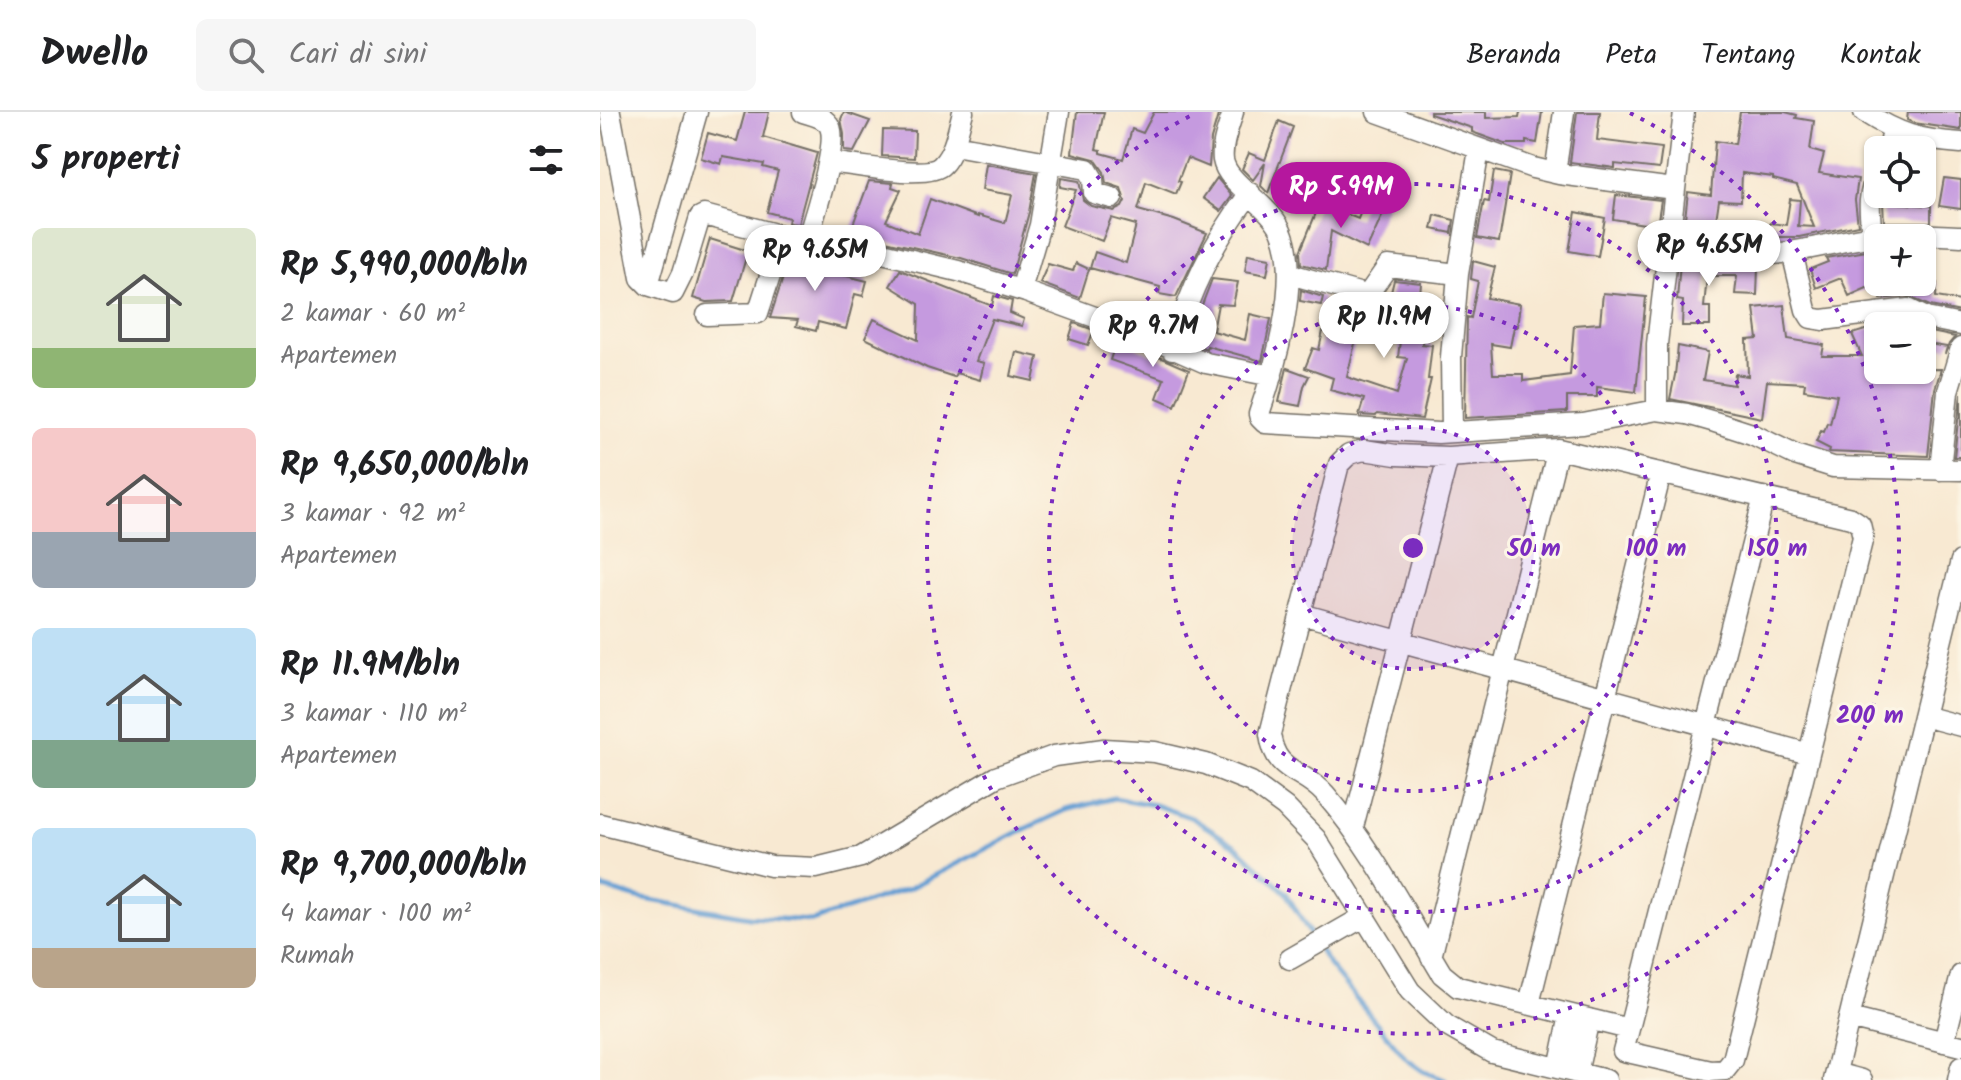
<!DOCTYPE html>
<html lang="id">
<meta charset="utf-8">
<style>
body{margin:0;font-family:Kalam,sans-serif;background:#f6f6f6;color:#202124;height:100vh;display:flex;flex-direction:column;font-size:30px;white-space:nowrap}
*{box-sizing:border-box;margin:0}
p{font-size:26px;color:#757577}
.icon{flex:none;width:44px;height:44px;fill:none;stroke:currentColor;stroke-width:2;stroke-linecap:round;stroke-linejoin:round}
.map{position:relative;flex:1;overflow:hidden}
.drawer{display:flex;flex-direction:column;background:#fff;width:600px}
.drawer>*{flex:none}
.buttons{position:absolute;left:1264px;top:24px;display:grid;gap:16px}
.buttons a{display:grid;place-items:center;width:72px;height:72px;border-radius:12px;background:#fff;box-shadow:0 2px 6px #0004;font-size:40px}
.price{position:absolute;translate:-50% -68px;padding:0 18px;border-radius:28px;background:#fff;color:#222;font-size:26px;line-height:52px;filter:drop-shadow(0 2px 4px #0008)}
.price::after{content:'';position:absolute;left:50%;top:48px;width:24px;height:18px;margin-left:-12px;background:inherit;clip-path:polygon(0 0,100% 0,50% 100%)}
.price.current{background:#b5179e;color:#fff}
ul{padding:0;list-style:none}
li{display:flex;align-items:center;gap:24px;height:200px;padding:0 32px}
li span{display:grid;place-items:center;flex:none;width:224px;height:160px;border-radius:12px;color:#555}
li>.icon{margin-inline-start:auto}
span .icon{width:96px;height:96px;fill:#fffc;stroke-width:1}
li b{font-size:34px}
h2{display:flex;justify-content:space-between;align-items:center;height:96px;padding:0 32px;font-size:34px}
header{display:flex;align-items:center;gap:48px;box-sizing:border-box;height:112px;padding:0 40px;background:#fff;border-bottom:2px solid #e0e0e0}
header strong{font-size:38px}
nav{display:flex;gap:44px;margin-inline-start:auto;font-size:28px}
.search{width:560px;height:72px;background:#f6f6f6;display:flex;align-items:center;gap:20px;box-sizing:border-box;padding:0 28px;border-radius:12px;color:#757577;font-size:30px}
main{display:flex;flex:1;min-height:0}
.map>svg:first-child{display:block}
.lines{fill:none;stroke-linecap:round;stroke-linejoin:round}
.stream{stroke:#649ed3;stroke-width:5}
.building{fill:#c59adf}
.street-casing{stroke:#736e65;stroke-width:23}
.street{stroke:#fff;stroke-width:20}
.ring{fill:none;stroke:#7b2cbf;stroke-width:4;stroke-dasharray:4 8}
.centre{fill:#7b2cbf;stroke:#fcf5e5;stroke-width:4}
.ring-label{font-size:24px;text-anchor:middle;font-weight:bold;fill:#7b2cbf;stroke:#fcf5e5;stroke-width:6;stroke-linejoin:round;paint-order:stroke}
</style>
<header>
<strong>Dwello</strong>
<div class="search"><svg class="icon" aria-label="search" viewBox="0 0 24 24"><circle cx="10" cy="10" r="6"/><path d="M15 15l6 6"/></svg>Cari di sini</div>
<nav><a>Beranda</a><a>Peta</a><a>Tentang</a><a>Kontak</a></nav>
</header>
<main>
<section class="drawer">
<h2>5 properti<svg class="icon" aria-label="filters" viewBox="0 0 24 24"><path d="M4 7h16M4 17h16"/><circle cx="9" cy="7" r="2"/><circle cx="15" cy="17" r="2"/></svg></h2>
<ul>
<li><span style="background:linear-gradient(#dfe7d0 75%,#8fb573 0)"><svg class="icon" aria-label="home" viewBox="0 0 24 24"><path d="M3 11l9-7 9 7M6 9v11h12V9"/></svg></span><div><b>Rp 5,990,000/bln</b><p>2 kamar · 60 m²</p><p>Apartemen</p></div></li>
<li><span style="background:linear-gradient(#f6c9c9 65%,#9aa5b1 0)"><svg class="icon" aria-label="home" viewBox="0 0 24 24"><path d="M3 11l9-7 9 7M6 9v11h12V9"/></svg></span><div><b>Rp 9,650,000/bln</b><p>3 kamar · 92 m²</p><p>Apartemen</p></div></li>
<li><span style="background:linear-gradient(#bfe0f5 70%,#7fa58c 0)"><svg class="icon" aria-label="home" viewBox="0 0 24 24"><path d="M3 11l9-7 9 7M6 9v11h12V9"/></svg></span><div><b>Rp 11.9M/bln</b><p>3 kamar · 110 m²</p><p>Apartemen</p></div></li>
<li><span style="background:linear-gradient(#bfe0f5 75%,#b9a48a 0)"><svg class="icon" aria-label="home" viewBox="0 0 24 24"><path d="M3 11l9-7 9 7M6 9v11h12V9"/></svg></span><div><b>Rp 9,700,000/bln</b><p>4 kamar · 100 m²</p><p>Rumah</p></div></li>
</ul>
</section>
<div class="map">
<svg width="1361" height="968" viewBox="0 0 1361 968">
<rect width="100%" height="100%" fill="#fcf5e5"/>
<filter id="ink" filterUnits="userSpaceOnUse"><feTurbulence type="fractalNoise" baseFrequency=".0125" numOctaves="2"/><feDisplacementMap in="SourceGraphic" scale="16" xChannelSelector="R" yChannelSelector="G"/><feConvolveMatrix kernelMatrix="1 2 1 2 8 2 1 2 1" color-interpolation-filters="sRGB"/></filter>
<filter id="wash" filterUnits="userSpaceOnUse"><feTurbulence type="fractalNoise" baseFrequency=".006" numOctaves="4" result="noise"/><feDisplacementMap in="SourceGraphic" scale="32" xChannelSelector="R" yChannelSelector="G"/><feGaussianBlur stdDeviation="1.8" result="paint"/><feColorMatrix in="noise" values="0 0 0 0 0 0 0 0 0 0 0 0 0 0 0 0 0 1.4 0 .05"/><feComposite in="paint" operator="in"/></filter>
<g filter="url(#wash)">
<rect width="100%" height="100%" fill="#f8e9d2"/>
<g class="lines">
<path class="stream" d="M0,775L38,786L149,805L212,809L310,776L416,721L466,698L514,686L555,693L592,706L636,734L686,781L713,827
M718,835L729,853L806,947L823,959L845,968"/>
</g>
<g id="blocks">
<path class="building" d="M145,0H169L163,25L217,41L198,112L188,111L189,106L167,100L178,59L163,55L164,52L123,45L121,52L101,46L108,21L137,29Z
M244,0L270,9L254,40L244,39V22L241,7Z
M477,0H504L496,37L501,38V41L523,47L532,17L543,21L554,0H619L611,27L609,55L587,46L578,69L581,70L576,82L546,70L538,98L574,108L607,121L576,185L559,182L560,175L490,156L495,140L526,151L536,113L511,106L502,129L462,114L476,78L460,75L461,66L479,69L483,88L491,94L514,99L522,95L525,89L521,76L506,71L504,60L495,47L472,41Z
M830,0H886V6L919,5L920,0H942L937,31L926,29V32H905L872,20V16L830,2Z
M977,0H1000L997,28L1062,36L1059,57L1015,52V56L970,50Z
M1140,0H1185L1197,3L1196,6L1214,9L1210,38L1224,42L1219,61L1258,67L1255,88L1258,113L1199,125H1168L1170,111L1186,113L1190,87L1200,88L1198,114L1214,115L1197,73L1173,67V65L1142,61L1141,89L1119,88L1113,128L1083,124L1088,80L1111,83L1115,29L1135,32Z
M1308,0H1361V18L1314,11L1307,8Z
M679,9L693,15L668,81L661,74L665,51L653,68L642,57L649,41L665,48Z
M283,18L315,19L314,46L282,44Z
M386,52L436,61L429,100L412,162L361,146L263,124L251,118L269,69L293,71L292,75L301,78L286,109L318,122L330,87L378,105V103L405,111L412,83L382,78Z
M894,59L910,62L899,130L877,126L884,89L889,90Z
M617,66L632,84L621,99L603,86Z
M1344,66L1361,68V97L1339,94Z
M768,81L789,89L767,137L731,119L726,158L701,152L700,140L720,91L758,107Z
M1016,83L1061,88L1057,114L1013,107Z
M1283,90L1331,94V110H1284Z
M976,100L1005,106L998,144L969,139Z
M835,103L854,108L852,121L832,117Z
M110,127L148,139L133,189L106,190L93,186Z
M1278,137V171L1249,184L1241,166L1216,176L1210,157L1228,150L1226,146Z
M192,138L223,142L219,157L267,169L263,184L255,182L246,217L218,210L216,219L196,214L198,208L170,206Z
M648,142L670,146L667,163L645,159Z
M873,149L895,155L887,186L920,192L917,215H914L910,235L891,232L893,262H923V269L970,263L974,213L1000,211L1003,181L1046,185L1036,280L997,275V285H967V300L865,306L867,205L871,206L878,169L871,167Z
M1080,150L1158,155L1157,183L1135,182L1137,164H1107L1104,195H1110V214H1082L1083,189L1077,188Z
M476,151L489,157L480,186L440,171L448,152L473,159Z
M300,158L392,194L394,184L412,189L410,201L424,207L422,214L392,207L376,249L384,251L380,268L356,261L354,265L327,256L265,226L274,207L318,228L319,192L290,174Z
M612,167L638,170L633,193L618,192L613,219L645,228L650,202L671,207L662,249L607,234L606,237L588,229Z
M794,168L821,171L819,195L826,196L822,232L832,233L828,267H831L822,307L777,302L776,304L759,303L764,287L730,278L733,266L705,256L713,236L719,238L723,219L756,227L747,265L797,282L807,246L798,245L802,213L784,209Z
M1315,170L1337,171L1336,185L1361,189V200L1330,194L1307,184L1281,187V182Z
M701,178L723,185L721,193L700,189Z
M1184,193L1188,227L1224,233L1222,244H1262L1252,222L1278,214V258L1341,257L1335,277L1328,344L1229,340L1230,337L1216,330L1221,319L1224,320L1227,311L1230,312L1237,283L1204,278L1205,271L1167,269L1162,306L1070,287L1075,263L1078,234L1108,240L1103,268L1134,273L1135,262L1148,264L1147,228L1158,227L1154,196Z
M474,211L494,218L488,233L469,227Z
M1322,218L1355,225L1349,232L1345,242L1347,235L1322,231Z
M517,227L589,258L575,294L557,286L564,267L510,248Z
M416,240L438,245L433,269L411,264Z
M687,256L709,264L704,274L700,294L679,290Z
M1361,281V345H1354L1361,282Z"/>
</g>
</g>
<g filter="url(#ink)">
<use href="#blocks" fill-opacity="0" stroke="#736e65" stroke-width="2"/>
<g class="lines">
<g class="street-casing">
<path id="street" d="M10,0L41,166L48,173L73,181L83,161L100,105L104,103L183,124L208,126L274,139L358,159L426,180L536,220L606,251L672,264
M203,0C212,3 226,5 230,15C238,34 214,104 208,126
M633,0C629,15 621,32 623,48C627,73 673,93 683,123C700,170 675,256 659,302L660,306L665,311L838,321L983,312L1057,298L1087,302L1115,310L1152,322L1195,343L1233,355L1361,358
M777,0L933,56L959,62L1074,77
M1264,0C1300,23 1319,28 1361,31
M354,33L487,57L493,67L494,81L512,86
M1289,38L1293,17
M229,50C249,52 329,68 342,53C355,40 358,17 363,0
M955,61L964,0
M1272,124C1270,102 1266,83 1278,63
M1067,135C1101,140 1136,144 1171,142C1206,140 1240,128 1275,124C1303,120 1332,123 1361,124
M1192,140L1206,198L1211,206L1223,208L1308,197L1326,206L1361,213
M690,162L762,182L769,181L788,154L858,162
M48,173L97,0
M421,178L440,113L459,0
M107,203L158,201L183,124
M572,238C590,177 612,132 650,81
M1057,298V232L1084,0
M852,318L851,245L858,162L879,38
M958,337L1251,406L1260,412L1263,425L1133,948L1125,958L1111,959L1023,939L1029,917L858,875L842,862C805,801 772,736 725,682C702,656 675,662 670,622L739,352L749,342L764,338L796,343L848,345Z
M1340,358L1348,279L1361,236
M701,502L1209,642
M1323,604L1361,614
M0,712L171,754L216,756L261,745L396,665L454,644L504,637L555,640L606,652L651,670L685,695L716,727L810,879L847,914L892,940L1006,968
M753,715L848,345
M831,845L958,337
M690,847L765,804
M929,892L1061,361
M1249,906L1361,934
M1029,917L1164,385
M1344,930L1361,863
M959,956L970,903
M977,961L989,907
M1236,961L1262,968
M1234,968L1361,449
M1358,968L1361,955"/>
</g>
<use href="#street" class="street"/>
</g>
</g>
<circle cx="813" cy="436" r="121" fill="#7b2cbf" fill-opacity=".12"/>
<g class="ring">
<circle cx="813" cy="436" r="121"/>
<circle cx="813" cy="436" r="243"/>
<circle cx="813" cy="436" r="364"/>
<path d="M1030 1A486 486 0 1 1 596 1"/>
</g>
<circle cx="813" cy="436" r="12" class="centre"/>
<g class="ring-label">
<text x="934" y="444">50 m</text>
<text x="1056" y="444">100 m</text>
<text x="1177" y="444">150 m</text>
<text x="1270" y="611">200 m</text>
</g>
</svg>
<div class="buttons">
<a><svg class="icon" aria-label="locate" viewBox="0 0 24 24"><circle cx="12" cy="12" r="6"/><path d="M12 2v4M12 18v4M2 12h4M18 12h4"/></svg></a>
<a>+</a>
<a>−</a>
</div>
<b class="price current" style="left:741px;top:118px">Rp 5.99M</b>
<b class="price" style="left:1109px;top:176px">Rp 4.65M</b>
<b class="price" style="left:215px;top:181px">Rp 9.65M</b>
<b class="price" style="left:784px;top:248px">Rp 11.9M</b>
<b class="price" style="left:553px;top:257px">Rp 9.7M</b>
</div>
</main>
